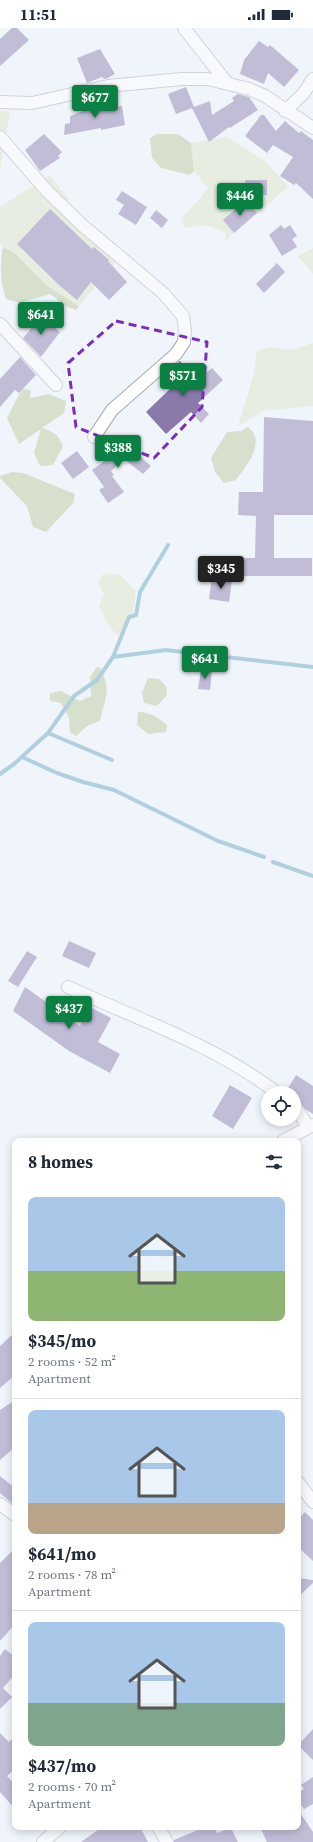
<!DOCTYPE html>
<meta charset="utf-8">
<style>
body{margin:0;font-family:"Source Serif 4",serif;background:#f6f6f7;color:#1f2937;height:100vh;display:flex;flex-direction:column;font-size:15px;white-space:nowrap}
*{box-sizing:border-box;margin:0}
p{font-size:13px;color:#747a83}
.icon{flex:none;width:22px;height:22px;fill:none;stroke:currentColor;stroke-width:2;stroke-linecap:round;stroke-linejoin:round}
.map{position:relative;flex:1;overflow:hidden}
.details{position:absolute;left:12px;top:1110px;width:289px;height:692px;display:flex;flex-direction:column;background:#fff;border-radius:8px;box-shadow:0 2px 10px #0003}
.details>*{flex:none}
.fabs{position:absolute;left:261px;top:1058px;display:grid;gap:8px}
.fabs a{display:grid;place-items:center;width:40px;height:40px;border-radius:50%;background:#fff;box-shadow:0 2px 10px #0003;font-size:20px}
.price{position:absolute;translate:-50% -34px;padding:0 9px;border-radius:4px;background:#0b8043;color:#fff;font-size:13px;line-height:26px;filter:drop-shadow(0 1px 2px #0008)}
.price::after{content:'';position:absolute;left:50%;top:24px;width:12px;height:9px;margin-left:-6px;background:inherit;clip-path:polygon(0 0,100% 0,50% 100%)}
.price.current{background:#222;color:#fff}
ul{padding:0;list-style:none}
li{display:grid;align-content:center;gap:8px;height:212px;padding:0 16px}
li+li{border-top:1px solid #e0e1e3}
li span{display:grid;place-items:center;height:124px;border-radius:8px;color:#555}
li>.icon{margin-inline-start:auto}
span .icon{width:72px;height:72px;fill:#fffc;stroke-width:1}
li b{font-size:17px}
h2{display:flex;justify-content:space-between;align-items:center;height:48px;padding:0 16px;font-size:17px}
.status{display:flex;justify-content:space-between;align-items:center;height:28px;padding:0 20px;background:#fff;direction:ltr}
.status svg{height:11px;fill:currentColor}
.map>svg:first-child{display:block}
.green{fill:#dbe6c2}
.forest{fill:#b8c894}
.lines{fill:none;stroke-linecap:round;stroke-linejoin:round}
.stream{stroke:#65a4ba;stroke-width:4}
.building{fill:#897aaa}
.minor-casing{stroke:#a8abb1;stroke-width:14}
.minor{stroke:#fff;stroke-width:12}
.marked{fill:none;stroke:#7b2cbf;stroke-width:3;stroke-dasharray:8 5;stroke-linejoin:round}
</style>
<div class="status"><b>11:51</b><svg viewBox="0 0 49 12"><path d="M0 12V9h3v3zM5 12V6h3v6zM10 12V3h3v9zM15 12V0h3v12zM26 1h20v11H26zM47 4h2v5h-2z"/></svg></div>
<div class="map">
<svg width="313" height="1814" viewBox="0 0 313 1814">
<rect width="100%" height="100%" fill="#f0f4fb"/>
<path class="green" d="M0,82L10,84L0,141Z
M227,109L265,133L288,159L225,213L226,205L207,197L184,200L181,191L208,161L194,143L191,115Z
M50,147L69,172L63,176L121,228L79,278L46,257L16,226L3,219L0,214V179Z
M313,220V246L298,228Z
M313,315V378L263,383L238,398L254,345L257,322L271,319L291,322Z
M104,545L120,547L136,563L133,585L118,608L108,597L99,578L104,566L98,554Z"/>
<path class="forest" d="M157,106H178L191,115L194,143L190,147L161,140L152,130L150,110Z
M3,219L16,226L46,257L79,278L76,282L67,279L50,266L19,275L6,271C0,255 0,235 3,219Z
M22,361L31,362L30,370L49,366L66,373L64,385L42,400C54,404 58,406 63,418L53,437L40,438L34,425L41,401L19,416L7,390Z
M248,399C267,414 246,438 236,452L224,455L215,444L211,430L227,404L241,403Z
M12,444L23,445L75,466L73,475L46,504L33,499L27,478L0,450V448Z
M97,639H100C112,663 105,669 100,693L87,698L76,708L70,704L69,690L61,675L50,673V665L61,663L80,673L91,668L90,649Z
M148,650L159,651L166,658L167,667L157,678L144,675L142,665Z
M138,684C150,684 157,689 167,697L166,704L148,706L137,697Z"/>
<g class="lines">
<path class="stream" d="M113,629L166,622L313,639
M48,705L112,732
M22,729L57,745L83,754L114,762L218,813L264,829
M0,746L14,736L48,705L74,668L97,652L113,629L129,589L136,587L140,564L168,517
M273,834L313,848"/>
</g>
<path class="building" d="M12,0H17L29,12L0,38V11Z
M259,13L268,19L270,17L299,42L284,59L268,45L264,56L240,46L244,32Z
M100,21L115,46L108,50L104,51L102,49L87,55L77,30Z
M186,59L194,79L210,73L212,87L234,73L232,70L238,66L249,69L258,82L230,100L229,99L209,114L192,80L176,86L168,66Z
M97,75V82L122,78L125,97L101,102V100L64,107L65,96L70,95V88L83,83L81,77Z
M261,87H264L276,103L285,93L299,105L301,103L313,112V171L296,155L294,157L280,148L293,129L273,117L267,125L245,108Z
M44,106L62,124L58,128L60,130L40,143L25,122Z
M245,152H267V167H245Z
M122,163L147,179L136,197L118,186L124,177L116,172Z
M245,173L257,185L234,205L223,192Z
M50,181L92,221L94,219L109,232L108,233L127,254L109,272L91,254L77,272L59,257L17,216Z
M156,182L168,192L162,200L150,190Z
M281,197L284,201L290,197L297,208L292,211L297,219L282,228L269,207Z
M277,235L285,244L264,265L256,256Z
M41,289L60,304L41,329L23,310Z
M20,329L36,347L19,365L15,362L0,379V351Z
M180,333L197,353L212,340L223,352L198,375L209,386L201,395L191,384L166,406L146,384L173,358L163,348Z
M264,389L313,393V487H274V530H312V548H239V530H255L256,488L238,487L239,464H263Z
M122,412L151,438L143,446L124,431L111,443L114,447L112,448L124,464L108,475L99,462L104,459L92,442L110,429L107,426Z
M77,423L89,439L73,451L61,435Z
M212,550L232,552L229,574L209,571Z
M201,642L212,643L210,662L198,661Z
M69,913L96,925L89,940L62,928Z
M27,923L37,929L18,959L8,953Z
M25,959L80,998L90,979L111,990L98,1014L120,1026L110,1045L69,1023L13,983Z
M296,1047L313,1058V1086L305,1081L298,1071H294V1065H285Z
M230,1057L252,1070L233,1101L212,1088Z
M15,1304V1347L0,1360V1318Z
M15,1372V1419L0,1432V1382Z
M0,1448L15,1460V1478L0,1465Z
M305,1484L313,1492V1533L298,1519V1491Z
M15,1520V1596L0,1613V1535Z
M298,1550L313,1552V1555L298,1569Z
M5,1621L15,1629V1646L3,1660L12,1669L0,1681V1628Z
M313,1701V1732L298,1717Z
M0,1705L9,1714L15,1708V1741L7,1748L15,1757V1781L0,1764Z
M313,1749V1776L304,1781L298,1772V1765L304,1761L301,1757Z
M298,1782L313,1804V1814H267L260,1799H298Z
M102,1799H140L148,1814H81Z
M205,1799H214L217,1805L231,1800L238,1814H174V1812Z"/>
<g class="lines">
<g class="minor-casing">
<path id="minor" d="M184,0L227,55
M0,74L32,75L108,58L182,51H208L249,61L265,68L313,100
M285,83L303,66L313,51
M0,109L47,163L81,196L163,265L183,288L185,302L184,314L176,326L112,382L94,409
M0,296L56,357
M68,959C139,992 215,1017 277,1065
M294,1078L308,1098
M283,1113L313,1097
M298,1454L313,1474
M0,1476L15,1487
M158,1799L167,1814
M43,1814L60,1799"/>
</g>
<use href="#minor" class="minor"/>
</g>
<path d="M0 0H313V1814H0ZM116,293L207,314L202,379L154,430L76,399L68,335Z" fill="#f0f4fb" fill-opacity=".55" fill-rule="evenodd"/>
<path class="marked" d="M116,293L207,314L202,379L154,430L76,399L68,335Z"/>
</svg>
<div class="fabs">
<a><svg class="icon" aria-label="locate" viewBox="0 0 24 24"><circle cx="12" cy="12" r="6"/><path d="M12 2v4M12 18v4M2 12h4M18 12h4"/></svg></a>
</div>
<b class="price" style="left:95px;top:91px">$677</b>
<b class="price" style="left:240px;top:189px">$446</b>
<b class="price" style="left:41px;top:308px">$641</b>
<b class="price" style="left:183px;top:369px">$571</b>
<b class="price" style="left:118px;top:441px">$388</b>
<b class="price current" style="left:221px;top:562px">$345</b>
<b class="price" style="left:205px;top:652px">$641</b>
<b class="price" style="left:69px;top:1002px">$437</b>
<section class="details">
<h2>8 homes<svg class="icon" aria-label="filters" viewBox="0 0 24 24"><path d="M4 7h16M4 17h16"/><circle cx="9" cy="7" r="2"/><circle cx="15" cy="17" r="2"/></svg></h2>
<ul>
<li><span style="background:linear-gradient(#a9c7e8 60%,#8fb573 0)"><svg class="icon" aria-label="home" viewBox="0 0 24 24"><path d="M3 11l9-7 9 7M6 9v11h12V9"/></svg></span><div><b>$345/mo</b><p>2 rooms · 52 m²</p><p>Apartment</p></div></li>
<li><span style="background:linear-gradient(#a9c7e8 75%,#b9a48a 0)"><svg class="icon" aria-label="home" viewBox="0 0 24 24"><path d="M3 11l9-7 9 7M6 9v11h12V9"/></svg></span><div><b>$641/mo</b><p>2 rooms · 78 m²</p><p>Apartment</p></div></li>
<li><span style="background:linear-gradient(#a9c7e8 65%,#7fa58c 0)"><svg class="icon" aria-label="home" viewBox="0 0 24 24"><path d="M3 11l9-7 9 7M6 9v11h12V9"/></svg></span><div><b>$437/mo</b><p>2 rooms · 70 m²</p><p>Apartment</p></div></li>
</ul>
</section>
</div>
